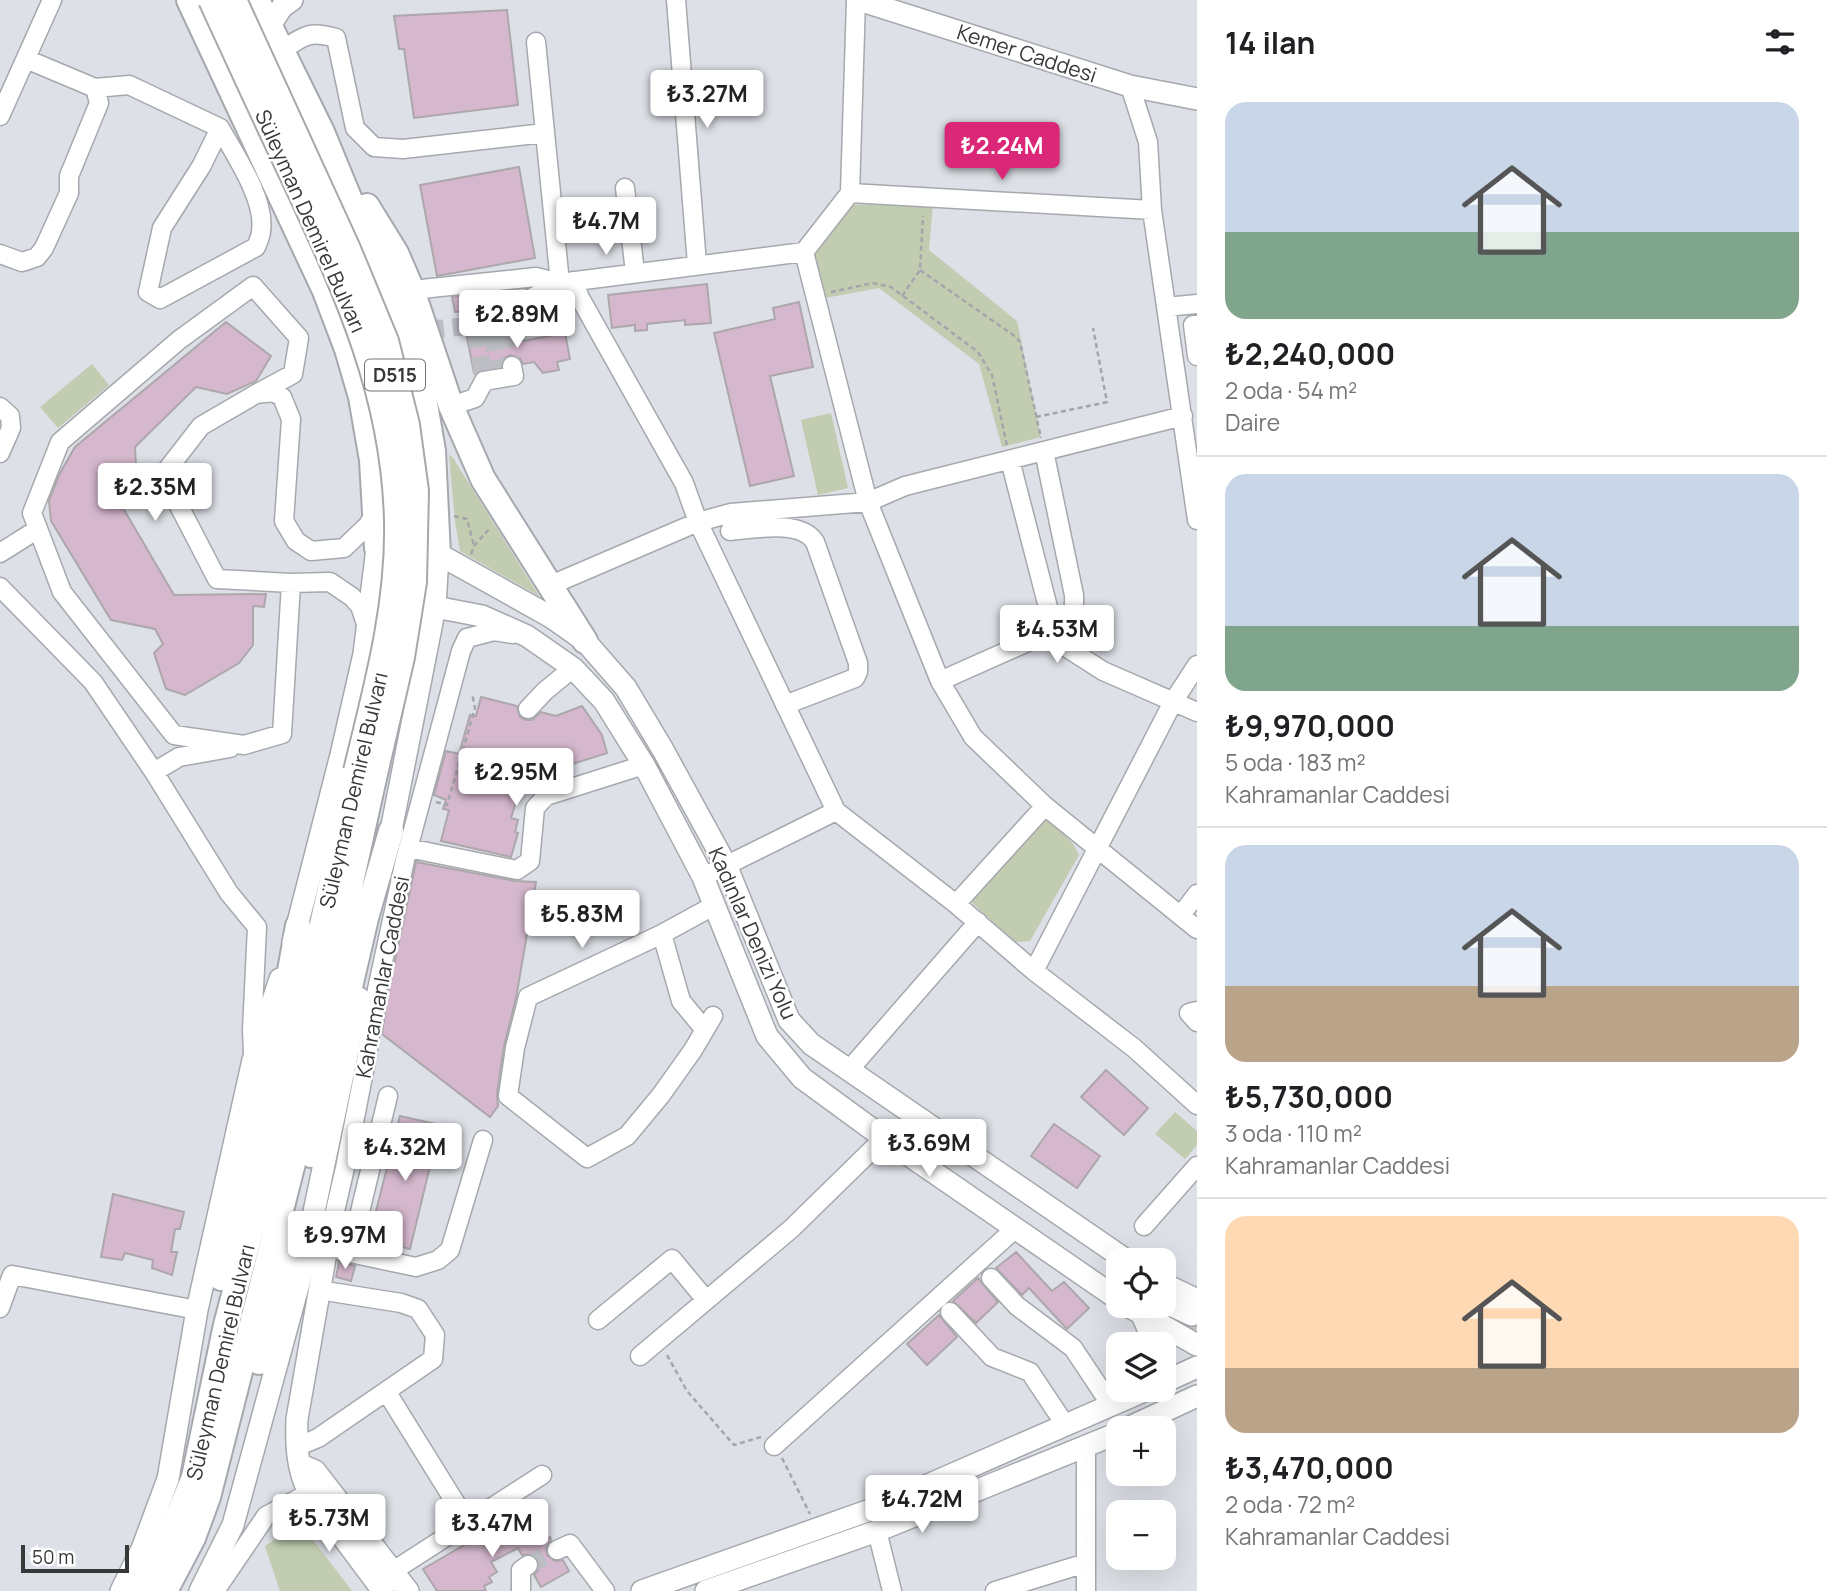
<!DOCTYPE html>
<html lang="tr">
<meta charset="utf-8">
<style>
body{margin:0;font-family:Manrope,sans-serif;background:#f6f6f6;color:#202124;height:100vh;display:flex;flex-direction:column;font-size:26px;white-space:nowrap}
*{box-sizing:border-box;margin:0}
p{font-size:23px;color:#757577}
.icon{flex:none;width:38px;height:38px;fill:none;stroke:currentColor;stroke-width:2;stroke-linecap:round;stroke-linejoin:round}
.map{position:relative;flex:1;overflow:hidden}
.drawer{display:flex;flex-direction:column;background:#fff;width:630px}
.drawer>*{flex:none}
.controls{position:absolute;left:1106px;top:1248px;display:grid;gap:14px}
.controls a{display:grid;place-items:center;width:70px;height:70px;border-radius:14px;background:#fff;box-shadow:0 7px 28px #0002;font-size:35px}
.scale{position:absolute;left:21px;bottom:18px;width:108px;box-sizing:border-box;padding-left:7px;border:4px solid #37383a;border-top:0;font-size:19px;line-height:24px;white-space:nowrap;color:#37383a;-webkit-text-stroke:5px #fff;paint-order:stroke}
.price{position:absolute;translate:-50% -60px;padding:0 16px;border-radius:7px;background:#fff;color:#222;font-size:23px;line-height:46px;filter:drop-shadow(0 2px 4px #0008)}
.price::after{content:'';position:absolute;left:50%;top:42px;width:21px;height:16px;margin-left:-10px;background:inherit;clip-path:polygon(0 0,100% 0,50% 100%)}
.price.current{background:#db2777;color:#fff}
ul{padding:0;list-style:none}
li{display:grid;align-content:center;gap:14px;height:371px;padding:0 28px}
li+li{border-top:2px solid #e0e0e0}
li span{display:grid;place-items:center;height:217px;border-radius:21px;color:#555}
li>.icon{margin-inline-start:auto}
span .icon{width:126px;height:126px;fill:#fffc;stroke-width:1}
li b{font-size:30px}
h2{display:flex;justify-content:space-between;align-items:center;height:84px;padding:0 28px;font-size:30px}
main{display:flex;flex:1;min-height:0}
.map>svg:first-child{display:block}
.green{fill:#c1ccb0}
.building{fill:#d5b8cd;stroke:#ada7ab;stroke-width:2}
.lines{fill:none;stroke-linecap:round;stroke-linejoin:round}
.minor-tunnel{stroke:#bcbec4;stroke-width:18;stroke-dasharray:18 9;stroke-linecap:butt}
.major-tunnel{stroke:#bcbec4;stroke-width:21;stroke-dasharray:21 10;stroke-linecap:butt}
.minor-casing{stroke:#a5a8ad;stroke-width:21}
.major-casing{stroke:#a5a8ad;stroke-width:24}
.highway-casing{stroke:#a5a8ad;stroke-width:28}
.path{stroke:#a4a6ab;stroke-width:2.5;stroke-dasharray:5 3.5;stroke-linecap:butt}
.minor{stroke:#fff;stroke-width:18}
.major{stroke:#fff;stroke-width:21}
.highway{stroke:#fff;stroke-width:24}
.highway-bridge-casing{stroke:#a5a8ad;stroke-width:28;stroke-linecap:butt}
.highway-bridge{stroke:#fff;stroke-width:24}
.labels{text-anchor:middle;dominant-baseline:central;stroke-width:5;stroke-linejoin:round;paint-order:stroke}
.shield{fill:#fff;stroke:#737475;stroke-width:2}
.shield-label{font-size:19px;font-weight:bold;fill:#37383a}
.street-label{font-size:21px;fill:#37383a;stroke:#fff}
</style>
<main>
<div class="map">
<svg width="1197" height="1591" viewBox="0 0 1197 1591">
<rect width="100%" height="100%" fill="#dde0e6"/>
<path class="green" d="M933,203L929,250L1017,321L1041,437L1002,447L979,364L879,288L825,298L814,247L846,205Z
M92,364L109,385L58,428L40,407Z
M831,413L848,488L818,495L801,420Z
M449,455L453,458L539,596L460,551L455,522Z
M1038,821H1051L1073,844L1079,855L1030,941L1015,942L969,900Z
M1175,1112L1197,1131V1145L1185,1159L1155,1134Z
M300,1523L352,1591H280L265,1546Z"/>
<path class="building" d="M507,10L518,105L414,118L404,49H399L394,16Z
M519,167L535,258L437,276L420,185Z
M707,284L711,323L685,325V320L647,324V330L635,331V325L612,328L608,295Z
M499,292L501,304L455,312L452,297Z
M799,302L813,367L770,376L794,476L750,486L714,333L775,319L773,308Z
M226,322L271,356L256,381L227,394L196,387L135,447L136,465L116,496L174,595L266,594L264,607L253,606V645L239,663L185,695L166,689L154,653L163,644L155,629L111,620L51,521L49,501L59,475L75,447Z
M521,328L523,341L565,333L570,359L557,362L559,370L543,373L534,362L523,364L520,358L510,355L504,358L501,367L474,373L467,337Z
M481,697L517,706L520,717L526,720H532L541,712L556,716L582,706L602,735L607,753L528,778L526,791L519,792L511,818L518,820L515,832L518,833L511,857L441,841L449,810L443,809L446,800L434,795L446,751L459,754L470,715L476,716Z
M416,862L515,881L536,882L516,998L504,1046L497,1094L498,1106L490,1117L382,1034L388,993Z
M1106,1070L1148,1108L1124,1135L1081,1097Z
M400,1116L440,1125L410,1249L369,1239Z
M1054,1124L1100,1156L1077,1188L1031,1156Z
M113,1194L184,1212L180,1229H175L171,1252H177L172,1275L152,1268L153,1260L125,1253L122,1260L101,1257Z
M1016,1252L1052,1291L1064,1282L1089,1308L1067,1329L1029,1288L1022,1295L996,1268Z
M339,1262L355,1266L351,1281L336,1277Z
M978,1278L998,1302L976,1323L953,1301Z
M939,1315L957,1337L927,1365L907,1344Z
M512,1517L537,1533L542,1542L550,1537L551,1540L546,1548L547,1555L555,1561L563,1560L569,1571L541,1587L534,1575L539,1569L538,1559L532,1554L522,1555L518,1548L491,1562L497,1572L489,1577L492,1582L484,1586L486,1591H437L423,1569Z"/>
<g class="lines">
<path class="minor-tunnel" d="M426,327L440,329L475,325L484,381
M506,330L512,366
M492,333L498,369
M528,1565L557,1550"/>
<path class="major-tunnel" d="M1189,1325L1197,1328"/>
<g class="minor-casing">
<path id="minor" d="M676,0L697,264
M856,0L850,193L804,252L868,502L940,681L973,737L1045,806L1197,929
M281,51C304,36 308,30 336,38L355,128L374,147L403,149L545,133
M26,59L95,88L129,85L220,128L202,165L162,228L148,292L160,299L256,247C258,242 261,236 261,231C266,200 235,155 220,128
M1130,86L1148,142L1152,210L1197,520
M0,116L52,0
M625,188L635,272
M850,193L1152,210
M0,254L22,262L37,257L44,248L69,193V176L99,103L95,88
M573,281L580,298L684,483L698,522L836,811
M412,290L536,277L560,283L804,252
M1166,307L1197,304
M475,325L504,320L522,303L560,283L536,42
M1197,325H1193L1197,356
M256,394L293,374L299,338L253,286L179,340L60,442L32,513L62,592L174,735L244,745L282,734L291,583
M451,406L475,398L484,381L514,376L512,366
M0,407L10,416L11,428L0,453
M1044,451L1074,595C1075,616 1070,626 1060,644
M1010,460L1050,615L1055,619L1071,625
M730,531C754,529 801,519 815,542L858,663V672L855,678L785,705
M0,553L38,529
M551,585L698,522L731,513L868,502L905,486L1183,416
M0,587L93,682L154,772L229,893L257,927L252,1030L253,1053
M367,627L360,606L352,597L330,582L291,583L217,579L163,475L201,426L256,394L273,392L282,397L291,419L284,521L296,541L311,551L344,548L368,525L376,511
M940,681L1041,636L1050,637L1103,671L1197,712
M528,709L545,691L573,668
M154,772L179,757L230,748
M408,848L517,870L530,861L535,808L546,796L644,765
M703,877L836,811L956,904L1034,971L1134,1048L1197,1105
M956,904L1045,806
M1181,915L1197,894
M662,934L681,1001L705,1030
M1034,971L1173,702L1197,665
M1197,1011L1189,1013L1197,1022
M713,1016L693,1050L661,1095L627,1136L587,1158L508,1096L515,1048L528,997L662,934L715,905
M849,1070L978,922
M388,1096L350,1253L337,1250L328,1241L345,1168L367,1056L376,994L405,860L461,651L467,638L494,631L513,634
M1144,1226L1197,1166
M350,1253L416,1267L438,1260L450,1250L483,1140
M991,1278L1017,1306L1073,1348L1111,1405
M0,1308L12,1275L197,1310
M950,1312L992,1357L1030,1372L1066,1426
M598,1320L672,1259L706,1300
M640,1356L791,1229L884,1138
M386,1391L468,1523
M774,1446L1016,1228
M296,1447L318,1438L433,1359L435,1335L418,1309L401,1303L319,1290
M877,1531L892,1591
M557,1550L570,1544L605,1591
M393,1571L542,1475
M215,1591L266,1516L322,1486
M521,1591V1570L528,1565
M995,1591L1086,1563
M1086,1591V1446"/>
</g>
<g class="major-casing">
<path id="major" d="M859,0L1130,86L1197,99
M269,27L282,7L292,0
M424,546L551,617L585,641L626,688L663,750L726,865L789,1020L811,1044L1126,1260
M399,593L435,607L482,616L527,636L573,668L604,701L644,765L703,877L767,1036L802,1078L884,1138L1118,1299
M388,846L435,607L438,555
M293,942L341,755L364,654L377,548L392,543
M311,1236L328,1241L297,1419C296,1444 297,1470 309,1492L383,1591
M1164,1284L1197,1300
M1164,1302L1192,1315
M1128,1306L1197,1345
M1142,1315L1153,1340L1152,1344
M1164,1382L1197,1367
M1128,1428L1197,1396
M301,1465L315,1471L408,1591
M121,1591L142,1549L168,1479L197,1310L253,1060L280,979
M200,1591L233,1525L299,1283L359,998
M642,1591L873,1509L1146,1390
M706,1591L877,1531L1118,1433"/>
</g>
<g class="highway-casing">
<path id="highway" d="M189,0L325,291L347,349L361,397L372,460L377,548
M257,0L322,132L408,341L422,386L433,451L438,555
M367,206L396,253L412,290L451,406L483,479L585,641
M311,1155L366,918L391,831
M221,1278L277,1044L298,926
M259,1362L294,1228
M143,1591L154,1575L194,1477L226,1325L272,1151L356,771
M165,1591L193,1538L208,1497L293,1163L317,1037L374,778"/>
</g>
<path class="path" d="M920,270L1016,337L1020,342L1041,438
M831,292L873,283L891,287L978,352L992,375L1007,446
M902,296L920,270L923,216
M1036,417L1107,402L1093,328
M454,516L467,519L474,546
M471,554L474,546L490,528
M436,802L447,805L475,708L472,693
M667,1355L687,1391L734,1445L761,1437
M782,1458L810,1514"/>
<use href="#minor" class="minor"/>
<use href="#major" class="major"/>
<use href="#highway" class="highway"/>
<g class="highway-bridge-casing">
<path id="highway-bridge" d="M211,0C239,61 267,122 296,183C348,295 394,395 397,521C399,606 376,689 356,771
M234,0L348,249L386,341L407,425L416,491L414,582L402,657L374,778"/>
</g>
<use href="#highway-bridge" class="highway-bridge"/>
</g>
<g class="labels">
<rect class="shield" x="365" y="359.5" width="60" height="31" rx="5"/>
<g class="shield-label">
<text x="395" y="375">D515</text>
</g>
<g class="street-label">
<text transform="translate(1027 53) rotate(18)">Kemer Caddesi</text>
<text transform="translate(311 221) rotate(66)">Süleyman Demirel Bulvarı</text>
<text transform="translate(353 790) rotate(-77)">Süleyman Demirel Bulvarı</text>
<text transform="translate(753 933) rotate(66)">Kadınlar Denizi Yolu</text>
<text transform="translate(382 977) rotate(-79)">Kahramanlar Caddesi</text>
<text transform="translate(220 1362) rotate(-77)">Süleyman Demirel Bulvarı</text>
</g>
</g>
</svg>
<div class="controls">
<a><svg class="icon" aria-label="locate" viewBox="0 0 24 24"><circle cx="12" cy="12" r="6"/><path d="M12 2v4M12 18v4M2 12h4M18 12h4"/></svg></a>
<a><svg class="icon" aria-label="layers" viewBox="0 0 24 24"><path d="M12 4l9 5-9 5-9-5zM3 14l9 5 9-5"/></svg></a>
<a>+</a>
<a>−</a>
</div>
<div class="scale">50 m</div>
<b class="price" style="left:707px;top:130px">₺3.27M</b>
<b class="price current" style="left:1002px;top:182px">₺2.24M</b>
<b class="price" style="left:606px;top:257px">₺4.7M</b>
<b class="price" style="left:517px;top:350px">₺2.89M</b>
<b class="price" style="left:155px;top:523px">₺2.35M</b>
<b class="price" style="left:1057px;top:665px">₺4.53M</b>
<b class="price" style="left:516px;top:808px">₺2.95M</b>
<b class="price" style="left:582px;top:950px">₺5.83M</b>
<b class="price" style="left:929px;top:1179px">₺3.69M</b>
<b class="price" style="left:405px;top:1183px">₺4.32M</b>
<b class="price" style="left:345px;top:1271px">₺9.97M</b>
<b class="price" style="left:922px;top:1535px">₺4.72M</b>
<b class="price" style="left:329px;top:1554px">₺5.73M</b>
<b class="price" style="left:492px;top:1559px">₺3.47M</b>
</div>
<section class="drawer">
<h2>14 ilan<svg class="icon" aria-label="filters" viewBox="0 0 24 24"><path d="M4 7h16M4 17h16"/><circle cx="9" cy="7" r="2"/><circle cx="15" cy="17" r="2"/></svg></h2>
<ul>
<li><span style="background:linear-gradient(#c9d6e8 60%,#7fa58c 0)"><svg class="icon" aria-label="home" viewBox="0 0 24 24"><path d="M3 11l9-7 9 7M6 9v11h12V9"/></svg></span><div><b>₺2,240,000</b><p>2 oda · 54 m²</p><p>Daire</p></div></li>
<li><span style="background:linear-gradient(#c9d6e8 70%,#7fa58c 0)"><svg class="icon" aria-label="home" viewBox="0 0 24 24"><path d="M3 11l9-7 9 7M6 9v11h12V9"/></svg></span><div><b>₺9,970,000</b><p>5 oda · 183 m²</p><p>Kahramanlar Caddesi</p></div></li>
<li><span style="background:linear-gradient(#c9d6e8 65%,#b9a48a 0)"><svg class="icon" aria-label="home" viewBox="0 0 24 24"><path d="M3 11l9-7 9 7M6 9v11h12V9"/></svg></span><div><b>₺5,730,000</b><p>3 oda · 110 m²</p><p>Kahramanlar Caddesi</p></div></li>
<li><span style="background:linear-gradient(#ffd9b3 70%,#b9a48a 0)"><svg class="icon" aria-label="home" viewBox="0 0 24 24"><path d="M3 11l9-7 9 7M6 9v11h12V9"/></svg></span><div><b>₺3,470,000</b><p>2 oda · 72 m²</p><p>Kahramanlar Caddesi</p></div></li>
</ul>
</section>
</main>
